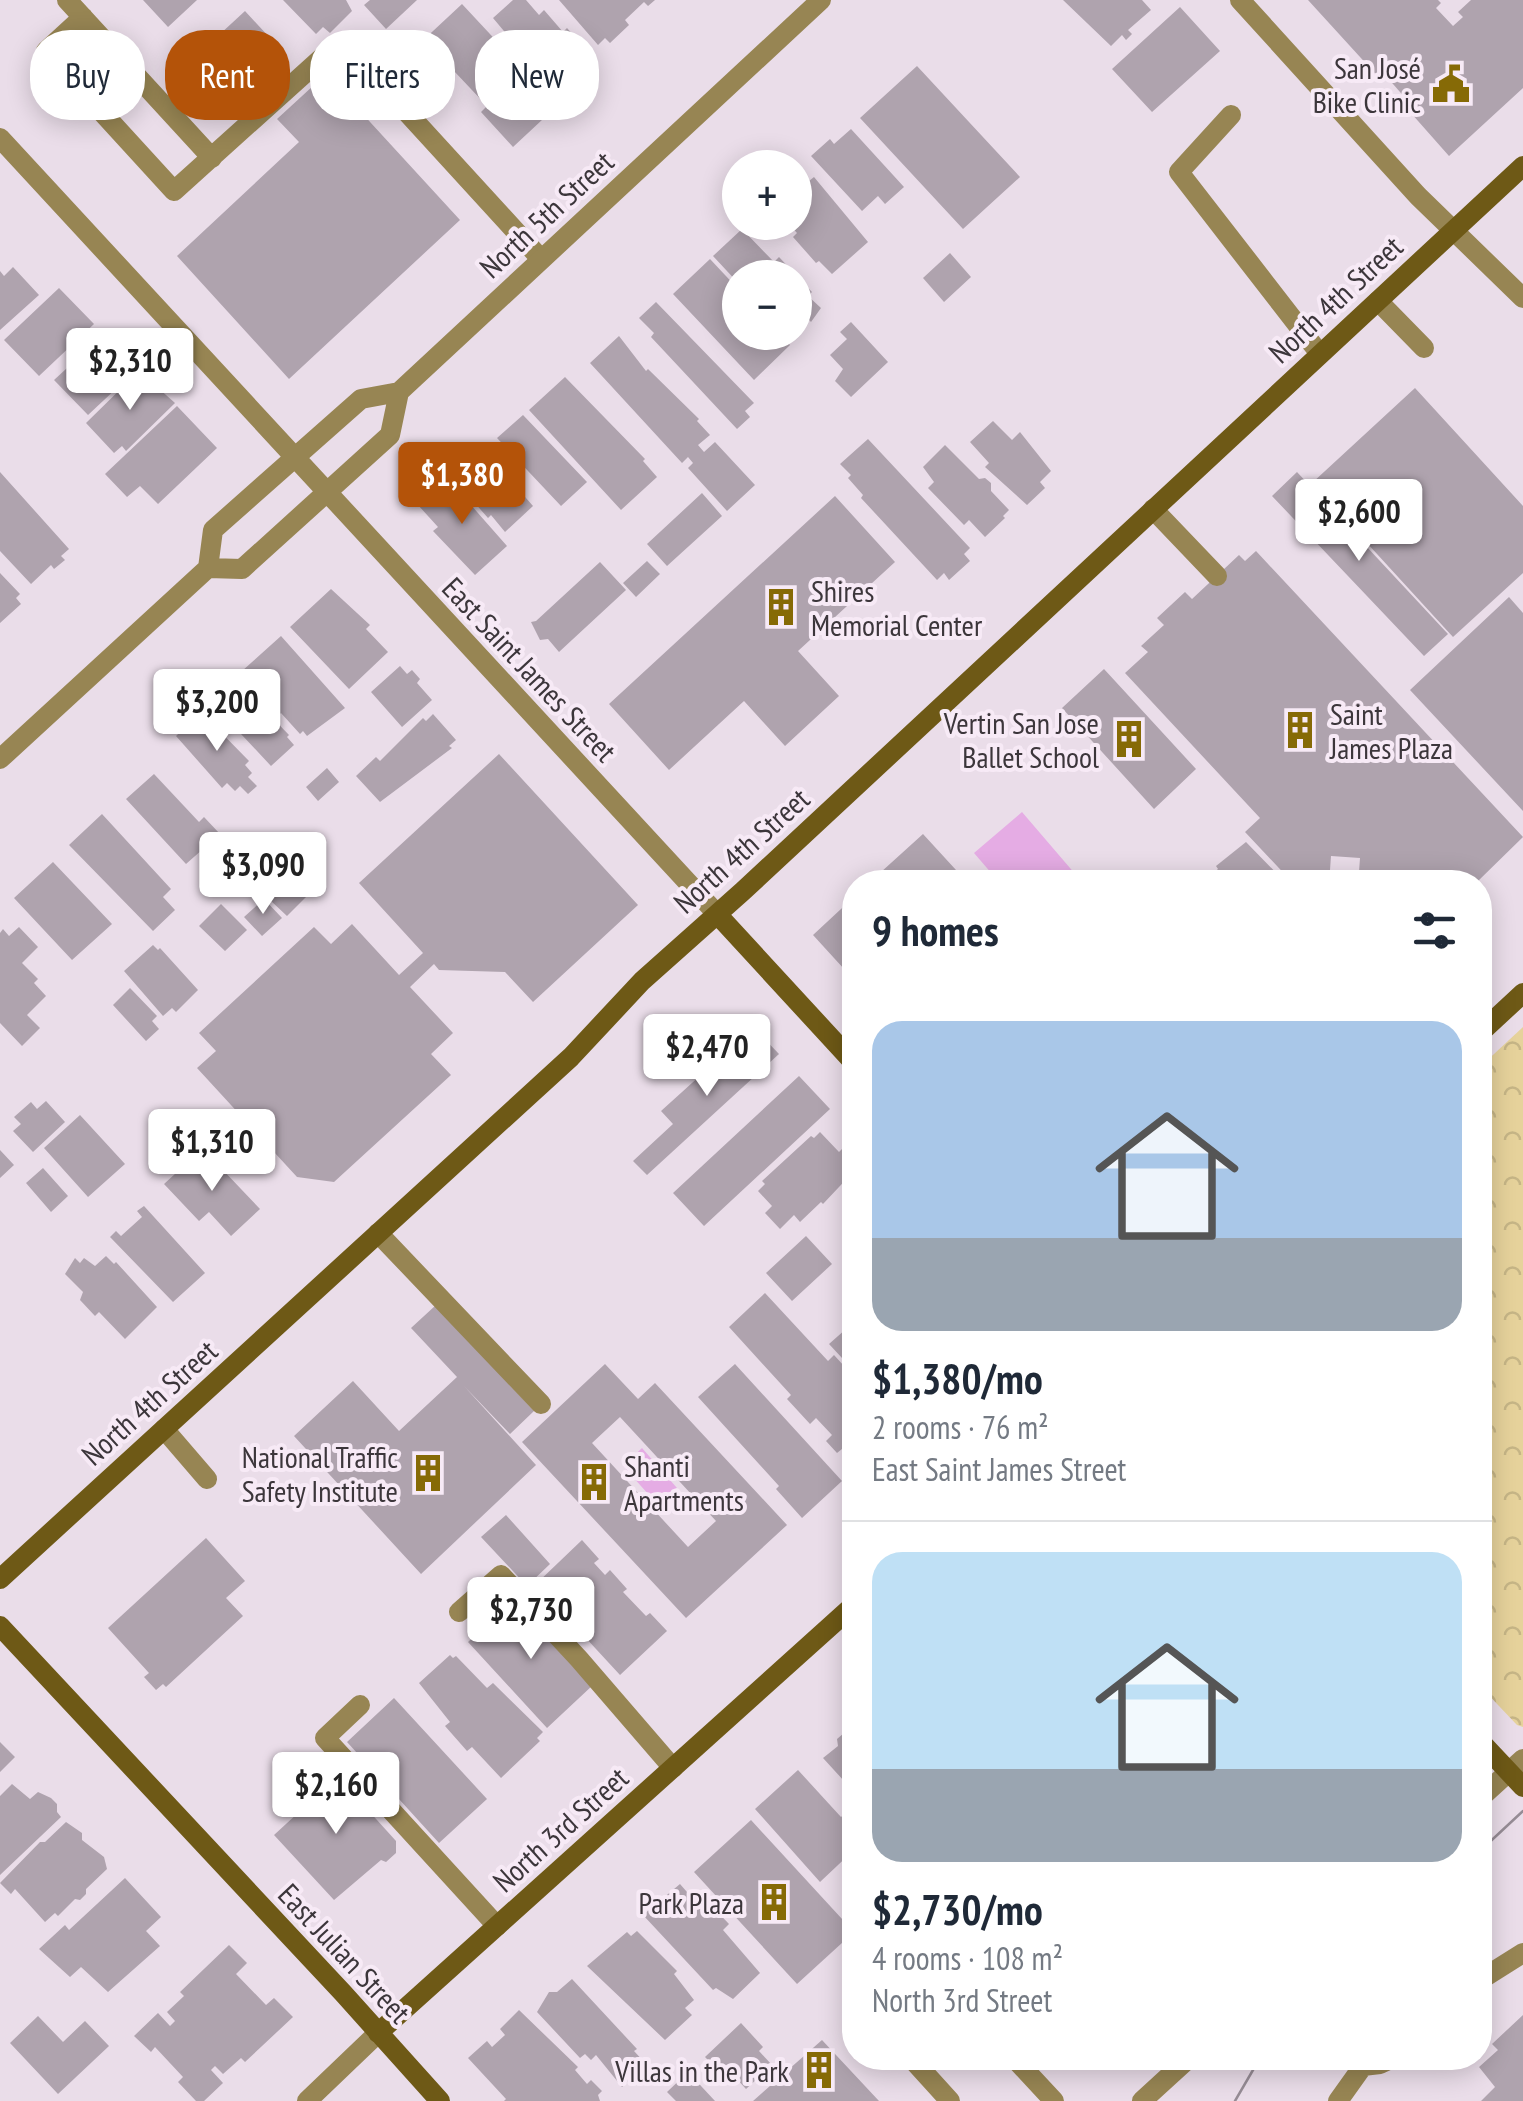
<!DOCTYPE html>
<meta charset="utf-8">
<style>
body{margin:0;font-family:"PT Sans Narrow",sans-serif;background:#f2f2f3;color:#1f2937;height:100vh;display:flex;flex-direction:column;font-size:38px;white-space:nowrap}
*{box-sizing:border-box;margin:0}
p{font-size:32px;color:#747a83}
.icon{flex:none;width:55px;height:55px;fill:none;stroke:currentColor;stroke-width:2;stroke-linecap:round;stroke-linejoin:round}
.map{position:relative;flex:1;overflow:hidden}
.sheet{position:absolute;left:842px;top:870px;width:650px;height:1200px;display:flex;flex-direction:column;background:#fff;border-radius:40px;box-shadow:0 5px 25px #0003}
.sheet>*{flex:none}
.banner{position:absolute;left:30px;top:30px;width:662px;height:90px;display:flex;gap:20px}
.fabs{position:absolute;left:722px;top:150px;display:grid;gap:20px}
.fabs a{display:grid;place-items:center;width:90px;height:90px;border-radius:50%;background:#fff;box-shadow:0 5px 25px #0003;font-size:50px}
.price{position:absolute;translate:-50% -85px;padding:0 22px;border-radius:10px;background:#fff;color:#222;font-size:32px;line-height:65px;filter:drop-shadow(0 2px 5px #0008)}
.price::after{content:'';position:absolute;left:50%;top:60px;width:30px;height:22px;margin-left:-15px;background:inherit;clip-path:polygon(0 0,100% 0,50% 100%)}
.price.on{background:#b45309;color:#fff}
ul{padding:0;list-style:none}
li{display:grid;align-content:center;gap:20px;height:530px;padding:0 30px}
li+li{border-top:2px solid #e0e1e3}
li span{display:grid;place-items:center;height:310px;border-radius:30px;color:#555}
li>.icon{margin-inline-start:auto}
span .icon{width:180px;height:180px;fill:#fffc;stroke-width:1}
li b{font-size:42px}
h2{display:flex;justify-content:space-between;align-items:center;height:120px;padding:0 30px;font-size:42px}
.tag{padding:0 35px;border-radius:40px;background:#fff;box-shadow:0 5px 25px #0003;font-size:35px;line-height:90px}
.tag.on{background:#b45309;color:#fff}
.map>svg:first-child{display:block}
.park{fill:url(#park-crowns)}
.water{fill:#e5ace4}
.building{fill:#afa3ae;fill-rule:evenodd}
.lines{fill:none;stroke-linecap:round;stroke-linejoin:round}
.service{stroke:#978553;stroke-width:20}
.minor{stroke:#978553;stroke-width:20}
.tertiary{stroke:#978553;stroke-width:20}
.secondary{stroke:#6e5916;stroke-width:20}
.tram{stroke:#968c95;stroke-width:2.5}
.labels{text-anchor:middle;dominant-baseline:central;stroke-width:8;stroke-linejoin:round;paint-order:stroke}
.poi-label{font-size:30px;fill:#3c363b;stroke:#f7eaf6;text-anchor:end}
.street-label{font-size:30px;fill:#3c363b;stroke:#f7eaf6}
</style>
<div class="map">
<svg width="1523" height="2101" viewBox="0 0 1523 2101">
<defs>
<pattern id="park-crowns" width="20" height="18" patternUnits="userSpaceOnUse" patternTransform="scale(2.5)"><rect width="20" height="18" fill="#e6d29b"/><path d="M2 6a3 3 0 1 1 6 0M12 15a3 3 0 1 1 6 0" fill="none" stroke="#c6b586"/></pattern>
</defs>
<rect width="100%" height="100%" fill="#eadde9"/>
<path class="park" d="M1523,1027V1727L1517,1725L1480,1686V1067Z"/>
<path class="water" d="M1022,812L1082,882H999L974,853Z
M642,1448L677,1488L658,1505L623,1466Z"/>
<path class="building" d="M143,0H197L168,27Z
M283,0H346L352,11L330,33L323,27L316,34Z
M370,0H417L386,29L364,5Z
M513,0H526L539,15L544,10L563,32L567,28L585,48L579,54L596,72L562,103L527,66L531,63L493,18Z
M559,0H655L648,6L644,2L625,20L629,25L610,43L605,38L598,45Z
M1063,0H1142L1151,10L1128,30L1132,34L1126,40L1122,35L1111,46Z
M1308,0H1438L1441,3L1436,8L1453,26L1463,17L1458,12L1471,0H1523V88L1449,156L1403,104L1407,100L1386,76L1381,80Z
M462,4L557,106L513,147L481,112L487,106L454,71L448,77L418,45Z
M1180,7L1220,51L1152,112L1112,69Z
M245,11L270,38L244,62L219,35Z
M917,66L1020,177L963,229L860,118Z
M326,74L460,220L289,379L177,256L299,142L277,119Z
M851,129L904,187L885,204L878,196L862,211L811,156L830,139L834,144Z
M814,177L868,242L832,274L819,261L816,263L793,237L797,233L787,222H795V187L806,178L809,181Z
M742,229L774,262L779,257L812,292L808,296L821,308L811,322L797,307L795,309V278H740V285L713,256Z
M950,253L971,277L944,302L923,278Z
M710,259L740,291V332H779L790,345L754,380L673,294Z
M13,267L39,295L0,330V271L4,276Z
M59,288L94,324L39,376L4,340Z
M656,302L754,403L745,411L750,417L737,429L651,337L654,333L639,318Z
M851,322L888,362L851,397L835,381L843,369L830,355L847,339L840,332Z
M103,335L135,371L88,415L54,380Z
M619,336L646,371L648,369L699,419L697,421L710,435L698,445L704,452L715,442L755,485L727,511L688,468L693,463L688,457L682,463L590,363Z
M139,371L175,403L126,451L122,446L114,453L86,423Z
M565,377L645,459L643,461L657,477L621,510L529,410Z
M1415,388L1523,506V573L1453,637L1312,483Z
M177,406L217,448L158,504L140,486L127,497L105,474Z
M523,415L587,482L561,506L497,438Z
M993,421L1012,440L1020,432L1051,471L1040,482L1045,488L1027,505L985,467L989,463L970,442Z
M868,439L970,548L964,554L970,561L949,580L944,573L937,580L861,498L863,495L848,478L851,475L840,464Z
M945,445L979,479L985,478L991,483V491L1009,510L1003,516L1005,518L985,537L969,520L964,525L928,488L934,482L923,467Z
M482,448L533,506L505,532L491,515L488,518L451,476L464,465V458L471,451Z
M0,472L69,549L61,556L65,560L54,569L51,565L31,584L0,551Z
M1297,472L1448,634L1424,656L1272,496Z
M448,479L507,546L475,575L433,531L438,527L418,505L431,494V487L438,480Z
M702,493L722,516L667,566L647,544Z
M835,496L895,562L798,651L839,696L785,746L744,701L669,770L609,704Z
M1256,551L1523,837L1477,882H1369L1359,872L1360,858L1331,856L1330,870L1317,882H1292L1245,832L1260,818L1125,673L1148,652L1141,646L1164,625L1157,618L1185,592L1192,599L1239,555L1245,561Z
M647,561L660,574L636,597L623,583Z
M600,562L626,590L559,652L548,639L540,640L531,622L536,621Z
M0,573L20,594L16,598L21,604L0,623Z
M331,589L370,625L366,629L388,652L349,689L290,627Z
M1509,597L1523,613V811L1410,690Z
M281,636L345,708L307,736L303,731L300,734L281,713L278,716L242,671Z
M400,666L407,674L412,670L420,679L417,683L432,700L402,727L371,692Z
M1104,669L1196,769L1154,809L1062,708Z
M236,680L289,735L287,737L294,745L271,766L212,703Z
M201,712L249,761L245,765L252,773L248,777L257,786L248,794L240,786L235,791L227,783L222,788L176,736Z
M433,714L456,740L449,746L452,748L380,802L356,776L376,757L380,761L423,718L426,721Z
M499,754L638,905L533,1002L505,972L439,970L434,964L410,987L453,1033L431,1054L451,1075L334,1182L297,1177L197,1068L216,1051L199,1033L314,927L331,944L352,924L399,975L423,953L359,883Z
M327,768L339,782L318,801L306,787Z
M154,774L199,822L204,817L220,834L186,864L126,799Z
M102,814L171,889L163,897L175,910L153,931L69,845Z
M923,834L967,882H870Z
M1246,842L1285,882H1203L1218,869L1216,866Z
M280,857L310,893L287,916L252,883Z
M53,862L112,924L72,960L14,898Z
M855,896V981L813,935Z
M264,899L282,918L262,936L244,917Z
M221,904L247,930L225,951L199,926Z
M19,927L38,947L22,963L38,979L34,983L46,996L27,1015L40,1028L22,1046L0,1023V933L3,929L9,936Z
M153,945L158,950L160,948L198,990L176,1012L172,1008L163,1016L124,971Z
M130,988L157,1016L152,1021L159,1029L146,1041L113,1005Z
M758,1032L779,1054L647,1175L633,1161L673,1124L661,1111L713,1064L718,1069Z
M799,1076L830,1109L704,1226L673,1193Z
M46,1101L65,1122L33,1152L13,1131L21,1124L14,1117L31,1102L37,1109Z
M80,1115L125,1164L88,1197L44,1148Z
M820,1132L839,1152L843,1148L855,1161V1170L823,1204L821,1202L800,1222L794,1215L780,1229L765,1213L772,1206L758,1191L765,1184L762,1181L811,1136L814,1138Z
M0,1150L14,1165L0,1178Z
M200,1151L218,1171L221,1168L260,1209L231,1236L209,1212L199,1221L164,1184Z
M43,1168L68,1196L51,1212L26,1183Z
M144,1206L205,1273L173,1302L110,1237L116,1231L121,1236L142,1217L137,1211Z
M806,1236L832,1264L792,1301L766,1273Z
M106,1256L114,1264L116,1262L157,1307L125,1339L99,1312L95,1316L80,1300L83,1292L65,1274L75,1258L80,1263L84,1258L95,1266Z
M765,1293L828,1361L834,1355L855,1378L849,1388L855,1394V1473L846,1463L851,1459L842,1449L837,1453L826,1441L832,1435L816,1418L810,1424L787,1399L791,1395L729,1327Z
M436,1305L534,1411L510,1434L464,1386L536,1465L421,1574L294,1436L353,1381L399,1431L457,1377L411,1328Z
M855,1321V1372L829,1344Z
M605,1364L638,1399L655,1383L787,1525L686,1618L522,1442ZM620,1417L716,1521L688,1547L592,1443Z
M735,1364L842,1481L802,1518L776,1489L779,1486L698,1397Z
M506,1515L550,1564L527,1586L481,1537Z
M206,1538L245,1581L226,1598L243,1616L166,1687L163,1684L156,1690L144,1677L149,1673L108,1628Z
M582,1540L599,1559L594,1563L605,1575L610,1570L627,1589L623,1592L646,1616L650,1613L667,1631L620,1675L536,1584Z
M518,1595L593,1685L547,1728L468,1642Z
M450,1655L453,1658L456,1656L487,1688L493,1683L543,1732L537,1738L540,1741L501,1778L472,1747L467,1751L445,1726L450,1722L419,1683Z
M394,1698L487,1799L439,1843L347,1742Z
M855,1730V1793L823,1758L838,1746L837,1739L844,1733Z
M0,1742L15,1757L0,1772Z
M798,1770L841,1817L847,1812L855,1821V1849L820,1882L755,1809Z
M338,1777L396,1841V1853L386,1862L381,1860L334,1900L274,1835L311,1801L303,1793L319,1778L327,1787Z
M12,1784L30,1799L38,1792L51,1798L57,1804V1812L61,1817L0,1875V1796Z
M751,1820L854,1932L797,1984L694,1872Z
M66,1822L82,1833V1840L104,1857L107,1869L86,1889V1894L80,1900L75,1899L58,1916L55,1913L45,1922L15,1889L11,1894L0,1883L40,1842H45Z
M125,1878L161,1917L146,1931L160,1946L108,1992L81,1967L70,1977L39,1949L65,1925L69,1930Z
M680,1884L700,1907L707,1901L729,1924L723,1930L760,1973L733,1999L716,1988L713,1990L643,1915Z
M637,1931L677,1971L674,1974L694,2000L685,2008L692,2015L665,2040L587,1966L627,1932L631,1936Z
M229,1945L247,1963L236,1974L266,2005L274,1998L293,2017L245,2062L241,2058L223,2074L215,2066L211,2070L223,2083L204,2101H196L178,2082L183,2077L155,2047L151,2052L134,2036L158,2013L170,2026L175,2021L167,2012L184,1996L180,1992Z
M572,1979L637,2049L634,2051L646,2064L622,2087L596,2055L591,2060L585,2054L580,2058L537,2012L549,1992H557Z
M519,2010L578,2067L575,2070L587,2084L591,2080L602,2091L598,2095L600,2101H504L506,2099L468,2058L487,2041L492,2047L505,2035L500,2029Z
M1523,2015V2101H1481L1495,2087L1479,2067L1498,2050L1492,2044Z
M38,2016L63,2042L85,2021L109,2046L58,2094L10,2043Z
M741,2023L763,2047L759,2051L772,2065L746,2089L734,2076L721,2084L712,2073L717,2069L705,2057Z
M822,2040L879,2101H753Z
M688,2072L715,2101H676L667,2092Z"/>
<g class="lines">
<path class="service" d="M67,0L212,158
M83,17L46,51L174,191L325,55L348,48L541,259
M1231,115L1179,172L1320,354
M1378,301L1424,348
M1153,509L1217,576
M378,1233L541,1404
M164,1429L207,1479
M459,1612L501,1575L579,1659L673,1768
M360,1705L325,1738L497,1926
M1480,1980L1523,1953
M911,2058L950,2101
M1014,2058L1054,2101
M1356,2058L1363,2066L1380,2064L1393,2058
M1338,2101L1363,2066"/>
<path class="minor" d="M1240,0L1418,196L1523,298
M307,2101L378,2033"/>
<path class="tertiary" d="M0,138L717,914
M208,568L242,569L390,435L399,392
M0,759L208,568L213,530L361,399L399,392L821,0
M1480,1798L1523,1759
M1142,2101L1189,2058"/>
<path class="secondary" d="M717,914L855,1064
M1480,1033L1523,993
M0,1579L571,1057L642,981L743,891L1523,166
M0,1626L343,1993L440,2101
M1480,1741L1523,1787
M378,2033L855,1604"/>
<path class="tram" d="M1480,1851L1523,1811
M1235,2101L1260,2058"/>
</g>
<defs>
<g id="civic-bare" transform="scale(3)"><path d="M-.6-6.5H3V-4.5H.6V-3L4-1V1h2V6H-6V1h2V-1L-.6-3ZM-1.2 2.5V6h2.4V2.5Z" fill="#866a06" stroke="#f7eaf6" stroke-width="2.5" paint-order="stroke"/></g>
<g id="building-bare" transform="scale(3)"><path d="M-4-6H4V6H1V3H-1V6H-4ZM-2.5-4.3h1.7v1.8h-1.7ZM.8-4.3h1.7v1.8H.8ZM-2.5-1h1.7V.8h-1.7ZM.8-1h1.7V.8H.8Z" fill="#866a06" stroke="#f7eaf6" stroke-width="2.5" paint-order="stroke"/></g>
</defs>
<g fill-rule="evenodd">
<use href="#civic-bare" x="1451" y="84"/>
<use href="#building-bare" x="781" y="607"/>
<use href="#building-bare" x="1300" y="730"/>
<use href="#building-bare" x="1129" y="739"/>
<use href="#building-bare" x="428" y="1473"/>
<use href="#building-bare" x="594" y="1482"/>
<use href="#building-bare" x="774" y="1902"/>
<use href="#building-bare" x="819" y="2070"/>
</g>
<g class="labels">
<g class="poi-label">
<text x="1421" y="67">San José<tspan x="1421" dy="34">Bike Clinic</tspan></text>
<text x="811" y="590" text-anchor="start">Shires<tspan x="811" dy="34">Memorial Center</tspan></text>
<text x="1330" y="713" text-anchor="start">Saint<tspan x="1330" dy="34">James Plaza</tspan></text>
<text x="1099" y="722">Vertin San Jose<tspan x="1099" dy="34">Ballet School</tspan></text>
<text x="398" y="1456">National Traffic<tspan x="398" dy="34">Safety Institute</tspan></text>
<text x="624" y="1465" text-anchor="start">Shanti<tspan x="624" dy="34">Apartments</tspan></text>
<text x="744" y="1902">Park Plaza</text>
<text x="789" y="2070">Villas in the Park</text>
</g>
<g class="street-label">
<text transform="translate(546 214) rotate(-43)">North 5th Street</text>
<text transform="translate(1335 299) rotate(-43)">North 4th Street</text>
<text transform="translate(530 669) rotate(47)">East Saint James Street</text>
<text transform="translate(741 850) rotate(-42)">North 4th Street</text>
<text transform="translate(149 1402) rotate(-42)">North 4th Street</text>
<text transform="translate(560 1829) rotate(-42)">North 3rd Street</text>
<text transform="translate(345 1953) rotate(47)">East Julian Street</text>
</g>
</g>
</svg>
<div class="fabs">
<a>+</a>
<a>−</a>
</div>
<b class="price" style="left:130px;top:413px">$2,310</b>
<b class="price on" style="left:462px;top:527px">$1,380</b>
<b class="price" style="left:1359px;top:564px">$2,600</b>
<b class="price" style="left:217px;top:754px">$3,200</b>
<b class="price" style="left:263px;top:917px">$3,090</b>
<b class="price" style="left:707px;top:1099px">$2,470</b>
<b class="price" style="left:212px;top:1194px">$1,310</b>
<b class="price" style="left:531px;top:1662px">$2,730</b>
<b class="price" style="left:336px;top:1837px">$2,160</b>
<div class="banner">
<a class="tag">Buy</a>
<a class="tag on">Rent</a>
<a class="tag">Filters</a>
<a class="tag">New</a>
</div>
<section class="sheet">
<h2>9 homes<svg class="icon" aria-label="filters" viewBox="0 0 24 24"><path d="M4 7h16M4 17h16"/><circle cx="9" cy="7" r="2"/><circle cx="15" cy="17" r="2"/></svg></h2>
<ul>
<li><span style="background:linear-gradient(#a9c7e8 70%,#9aa5b1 0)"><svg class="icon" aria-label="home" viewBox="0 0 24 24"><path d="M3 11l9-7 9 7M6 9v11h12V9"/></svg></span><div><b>$1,380/mo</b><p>2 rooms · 76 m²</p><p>East Saint James Street</p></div></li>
<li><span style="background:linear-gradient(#bfe0f5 70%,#9aa5b1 0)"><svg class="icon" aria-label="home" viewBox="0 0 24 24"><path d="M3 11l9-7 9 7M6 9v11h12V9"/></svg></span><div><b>$2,730/mo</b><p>4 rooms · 108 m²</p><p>North 3rd Street</p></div></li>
</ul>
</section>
</div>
